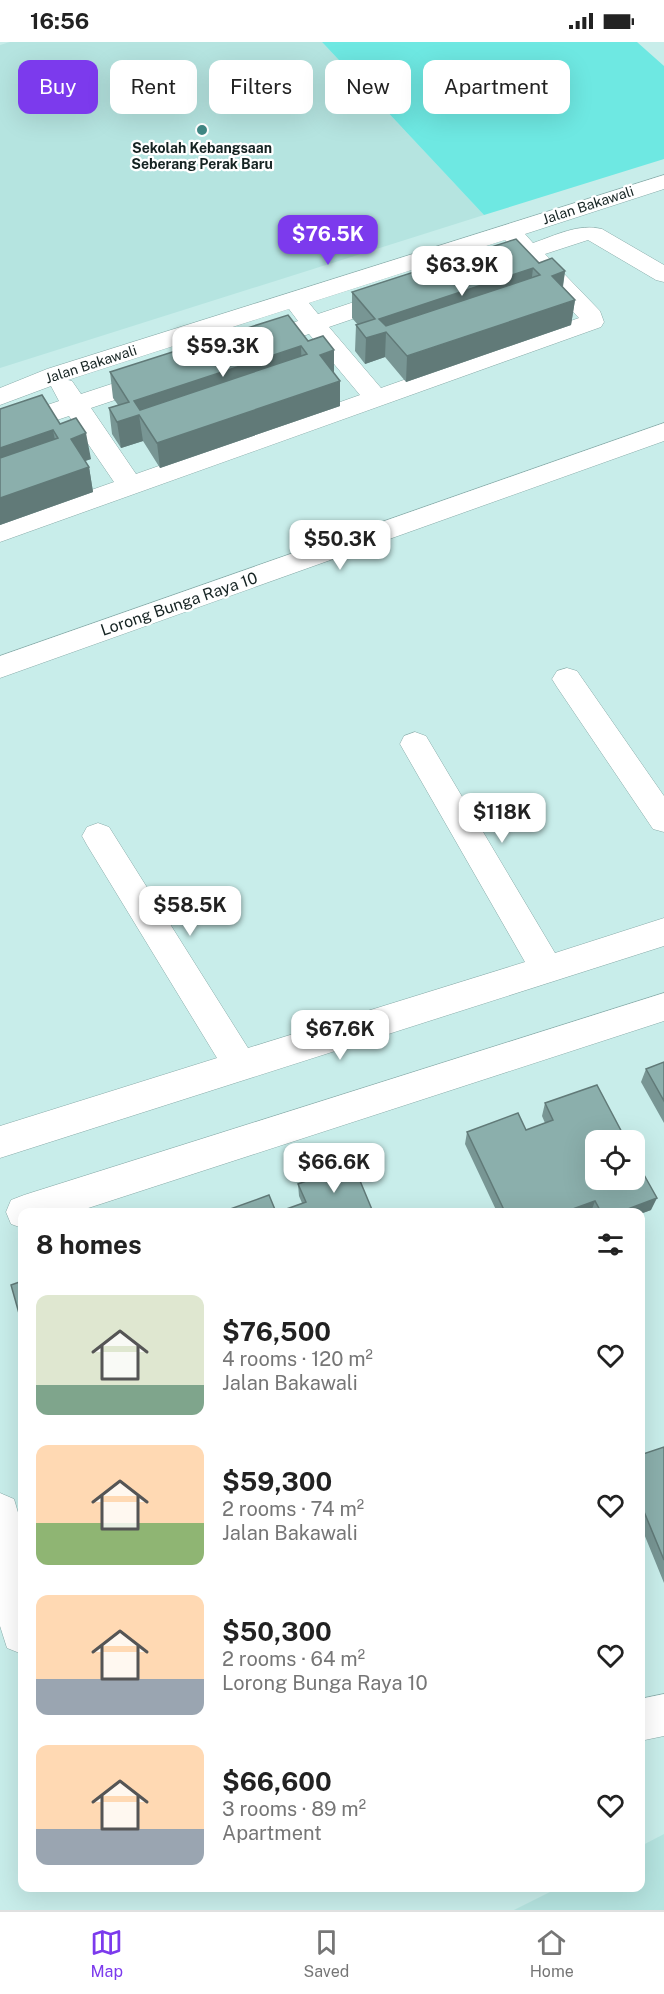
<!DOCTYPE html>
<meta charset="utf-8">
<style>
body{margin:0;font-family:"Public Sans",sans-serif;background:#f2f2f2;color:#222;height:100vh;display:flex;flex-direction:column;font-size:22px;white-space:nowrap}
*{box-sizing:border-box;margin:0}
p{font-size:20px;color:#767676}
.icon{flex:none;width:33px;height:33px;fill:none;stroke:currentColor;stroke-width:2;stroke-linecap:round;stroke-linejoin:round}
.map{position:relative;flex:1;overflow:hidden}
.panel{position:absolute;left:18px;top:1166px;width:627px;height:684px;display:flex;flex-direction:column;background:#fff;border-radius:12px;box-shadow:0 6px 24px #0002}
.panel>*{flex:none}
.guide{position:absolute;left:18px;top:18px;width:628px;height:54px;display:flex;gap:12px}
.controls{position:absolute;left:585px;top:1088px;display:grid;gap:12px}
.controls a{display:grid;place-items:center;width:60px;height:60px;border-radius:12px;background:#fff;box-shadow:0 6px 24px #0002;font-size:30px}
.price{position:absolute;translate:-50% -51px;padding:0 14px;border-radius:12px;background:#fff;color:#222;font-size:20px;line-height:39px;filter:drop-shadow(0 2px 3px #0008)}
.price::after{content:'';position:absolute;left:50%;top:36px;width:18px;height:14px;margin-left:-9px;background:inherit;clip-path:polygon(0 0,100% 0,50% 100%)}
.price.current{background:#7c3aed;color:#fff}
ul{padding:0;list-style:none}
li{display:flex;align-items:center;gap:18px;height:150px;padding:0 18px}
li span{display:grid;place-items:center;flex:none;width:168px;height:120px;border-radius:12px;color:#555}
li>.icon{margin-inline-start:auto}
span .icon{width:72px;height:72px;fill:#fffc;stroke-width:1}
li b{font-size:26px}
h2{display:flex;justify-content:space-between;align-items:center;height:72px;padding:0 18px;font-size:26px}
.chip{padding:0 21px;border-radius:12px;background:#fff;box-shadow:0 6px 24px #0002;font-size:21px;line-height:54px}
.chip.current{background:#7c3aed;color:#fff}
.status{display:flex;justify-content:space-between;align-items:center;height:42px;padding:0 30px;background:#fff;direction:ltr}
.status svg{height:16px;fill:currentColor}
.dock{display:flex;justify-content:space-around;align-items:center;height:84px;border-top:2px solid #e0e0e0;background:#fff;font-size:16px;color:#767676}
.dock a{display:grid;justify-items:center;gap:3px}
.dock .current{color:#7c3aed}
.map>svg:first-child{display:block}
.built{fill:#b5e4e0}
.green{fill:#6ee8e2}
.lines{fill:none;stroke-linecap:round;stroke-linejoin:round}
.minor-casing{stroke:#88aba9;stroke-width:1}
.minor{fill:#fff;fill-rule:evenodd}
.wall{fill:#789694}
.shaded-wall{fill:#617a78}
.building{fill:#8bafac;stroke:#617a78;stroke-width:1.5;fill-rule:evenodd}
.poi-dot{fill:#408784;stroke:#fff;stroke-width:2}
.labels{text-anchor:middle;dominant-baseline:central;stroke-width:4.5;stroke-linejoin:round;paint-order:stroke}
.far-poi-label{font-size:14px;font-weight:bold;fill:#152322;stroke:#fff}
.far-street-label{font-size:14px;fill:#152322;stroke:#fff}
.street-label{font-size:16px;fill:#152322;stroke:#fff}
</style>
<div class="status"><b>16:56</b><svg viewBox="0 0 49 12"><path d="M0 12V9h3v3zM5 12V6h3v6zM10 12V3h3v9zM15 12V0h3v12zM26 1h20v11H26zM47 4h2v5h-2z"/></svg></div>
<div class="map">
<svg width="664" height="1868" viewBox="0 0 664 1868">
<rect width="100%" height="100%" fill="#c8edea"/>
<path class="built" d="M10,0H322L484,173L0,326V3Z
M664,1792V1868H514L560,1845H640L641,1804Z"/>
<path class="green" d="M322,0H637L664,24V117L484,173Z"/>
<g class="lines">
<g class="minor-casing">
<path id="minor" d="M664,133V147L525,192L533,201C556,193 579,181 602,187L664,223V240L656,238L588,198L545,212L600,269L604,280L601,285L0,500V480L114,440L69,374L0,397V379L59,359L51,344L0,363V346L47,327ZM505,198L513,207L502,211L498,216L502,221L510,223L525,219L579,276L381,346L329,285L405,259L408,254L405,249L396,246L318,272L309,261ZM289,267L298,279L248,295L245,301L248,307L257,309L309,292L360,353L136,432L91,366L163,342L167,336L163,330L154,328L81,352L72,339L68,338Z
M664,381V399L0,636V614Z
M567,626L577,629L664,754V790L653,787L557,645L552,637L557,629Z
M415,690L426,694L555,911L664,876V904L0,1116V1084L217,1016L87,803L82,794L87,785L98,781L109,785L248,1006L525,920L400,702L404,694Z
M664,951V979L76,1170H22V1186L11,1182L6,1170L11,1158L24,1153Z
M0,1451L14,1457L22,1484V1612L7,1606L0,1584Z
M664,1652V1694L640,1699V1657Z"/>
</g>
<use href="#minor" class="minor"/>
</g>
<path class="wall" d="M539,221L565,229L563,245L575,258L571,283L406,340L385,315L365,322L355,309L356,283H358L352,276V250Z
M308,299L340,339V364L160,426L143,399L121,406L112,392L109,366L118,363L113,356L110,330Z
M0,367L60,382L91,417L85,419L89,425L93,450L0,483Z
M664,1020V1081L641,1040L646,1027Z
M545,1061L651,1168L640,1172V1170H497L465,1102L467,1090L526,1088L545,1081L542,1074Z
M298,1142L373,1170L302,1161L299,1154Z
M664,1405V1541L640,1482V1413Z"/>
<path class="shaded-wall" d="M533,226L530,252L386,290L385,315L365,322L366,296L379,277Z
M565,229L561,255L552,234Z
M575,258L571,283L406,340L407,314Z
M301,304L302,330L139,373L143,399L121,406L117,380L134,359Z
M334,308V333L320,313Z
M340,339V364L160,426L157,401Z
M53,388L58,413L0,433V406Z
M86,391L91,417L76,422L71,397Z
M89,425L93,450L0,483V456Z
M657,1156L651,1168L640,1172V1170H620Z
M595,1159L591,1170H567V1169Z"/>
<path class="building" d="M516,197L539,221L552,216L565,229L552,234L575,258L407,314L386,290L366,296L356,283L375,277L352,250ZM533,226L540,233L386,284L379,277Z
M288,273L308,299L323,294L334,308L320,313L340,339L157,401L139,373L117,380L109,366L129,360L110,330ZM301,304L307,312L140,368L134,359Z
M42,353L60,382L76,376L86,391L71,397L89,425L0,456V416L58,396L53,388L0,406V367Z
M664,1020V1059L646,1027Z
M597,1043L626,1098H596V1137H634V1115L657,1156L620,1170H601L595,1159L567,1169V1170H505L467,1090L518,1071L526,1088L553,1078L545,1061Z
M353,1122L373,1170H278L306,1160L298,1142Z
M269,1153L276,1170H222Z
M22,1239V1282L11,1243Z
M664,1405V1518L640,1460V1413Z"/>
<circle class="poi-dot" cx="202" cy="88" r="6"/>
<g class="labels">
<g class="far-poi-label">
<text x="202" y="106">Sekolah Kebangsaan<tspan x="202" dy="16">Seberang Perak Baru</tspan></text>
</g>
<g class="far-street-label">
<text transform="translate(588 163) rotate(-18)">Jalan Bakawali</text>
<text transform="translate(91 322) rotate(-18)">Jalan Bakawali</text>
</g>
<g class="street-label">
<text transform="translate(179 562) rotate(-19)">Lorong Bunga Raya 10</text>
</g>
</g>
</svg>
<div class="controls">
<a><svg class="icon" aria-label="locate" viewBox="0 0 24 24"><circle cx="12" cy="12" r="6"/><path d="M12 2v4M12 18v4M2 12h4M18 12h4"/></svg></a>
</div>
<b class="price current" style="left:328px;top:224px">$76.5K</b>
<b class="price" style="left:462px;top:255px">$63.9K</b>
<b class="price" style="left:223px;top:336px">$59.3K</b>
<b class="price" style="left:340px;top:529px">$50.3K</b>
<b class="price" style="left:502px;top:802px">$118K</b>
<b class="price" style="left:190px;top:895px">$58.5K</b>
<b class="price" style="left:340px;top:1019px">$67.6K</b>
<b class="price" style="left:334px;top:1152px">$66.6K</b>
<div class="guide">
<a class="chip current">Buy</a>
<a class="chip">Rent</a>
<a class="chip">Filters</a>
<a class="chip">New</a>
<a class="chip">Apartment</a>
</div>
<section class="panel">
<h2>8 homes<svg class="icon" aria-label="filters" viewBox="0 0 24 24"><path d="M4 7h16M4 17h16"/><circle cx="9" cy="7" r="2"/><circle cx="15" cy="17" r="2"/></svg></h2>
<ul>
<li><span style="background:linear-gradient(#dfe7d0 75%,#7fa58c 0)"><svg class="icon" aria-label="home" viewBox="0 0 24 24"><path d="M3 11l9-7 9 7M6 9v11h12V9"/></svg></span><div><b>$76,500</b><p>4 rooms · 120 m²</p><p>Jalan Bakawali</p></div><svg class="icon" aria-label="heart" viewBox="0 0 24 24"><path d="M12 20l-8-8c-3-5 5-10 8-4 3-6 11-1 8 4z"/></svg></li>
<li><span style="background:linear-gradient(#ffd9b3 65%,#8fb573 0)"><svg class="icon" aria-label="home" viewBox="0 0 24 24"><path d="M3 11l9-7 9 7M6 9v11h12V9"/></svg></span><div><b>$59,300</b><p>2 rooms · 74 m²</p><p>Jalan Bakawali</p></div><svg class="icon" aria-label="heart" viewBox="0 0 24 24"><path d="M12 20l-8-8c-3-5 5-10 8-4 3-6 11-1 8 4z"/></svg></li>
<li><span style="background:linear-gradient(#ffd9b3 70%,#9aa5b1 0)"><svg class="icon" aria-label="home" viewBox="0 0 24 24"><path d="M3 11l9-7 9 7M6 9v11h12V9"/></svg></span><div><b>$50,300</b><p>2 rooms · 64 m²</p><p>Lorong Bunga Raya 10</p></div><svg class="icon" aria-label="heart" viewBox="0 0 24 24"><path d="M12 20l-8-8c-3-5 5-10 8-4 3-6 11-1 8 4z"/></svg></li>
<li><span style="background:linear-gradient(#ffd9b3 70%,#9aa5b1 0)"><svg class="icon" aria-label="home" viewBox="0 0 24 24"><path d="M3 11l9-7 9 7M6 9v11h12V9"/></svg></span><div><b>$66,600</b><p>3 rooms · 89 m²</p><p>Apartment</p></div><svg class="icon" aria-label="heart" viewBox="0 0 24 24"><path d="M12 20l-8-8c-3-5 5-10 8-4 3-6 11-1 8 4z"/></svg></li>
</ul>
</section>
</div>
<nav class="dock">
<a class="current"><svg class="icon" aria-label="map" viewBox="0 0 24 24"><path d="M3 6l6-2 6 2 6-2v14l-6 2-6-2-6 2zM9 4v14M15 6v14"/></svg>Map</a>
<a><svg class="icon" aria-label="saved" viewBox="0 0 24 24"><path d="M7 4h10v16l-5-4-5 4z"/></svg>Saved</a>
<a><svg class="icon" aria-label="home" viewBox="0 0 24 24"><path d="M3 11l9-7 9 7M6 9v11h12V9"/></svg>Home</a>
</nav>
